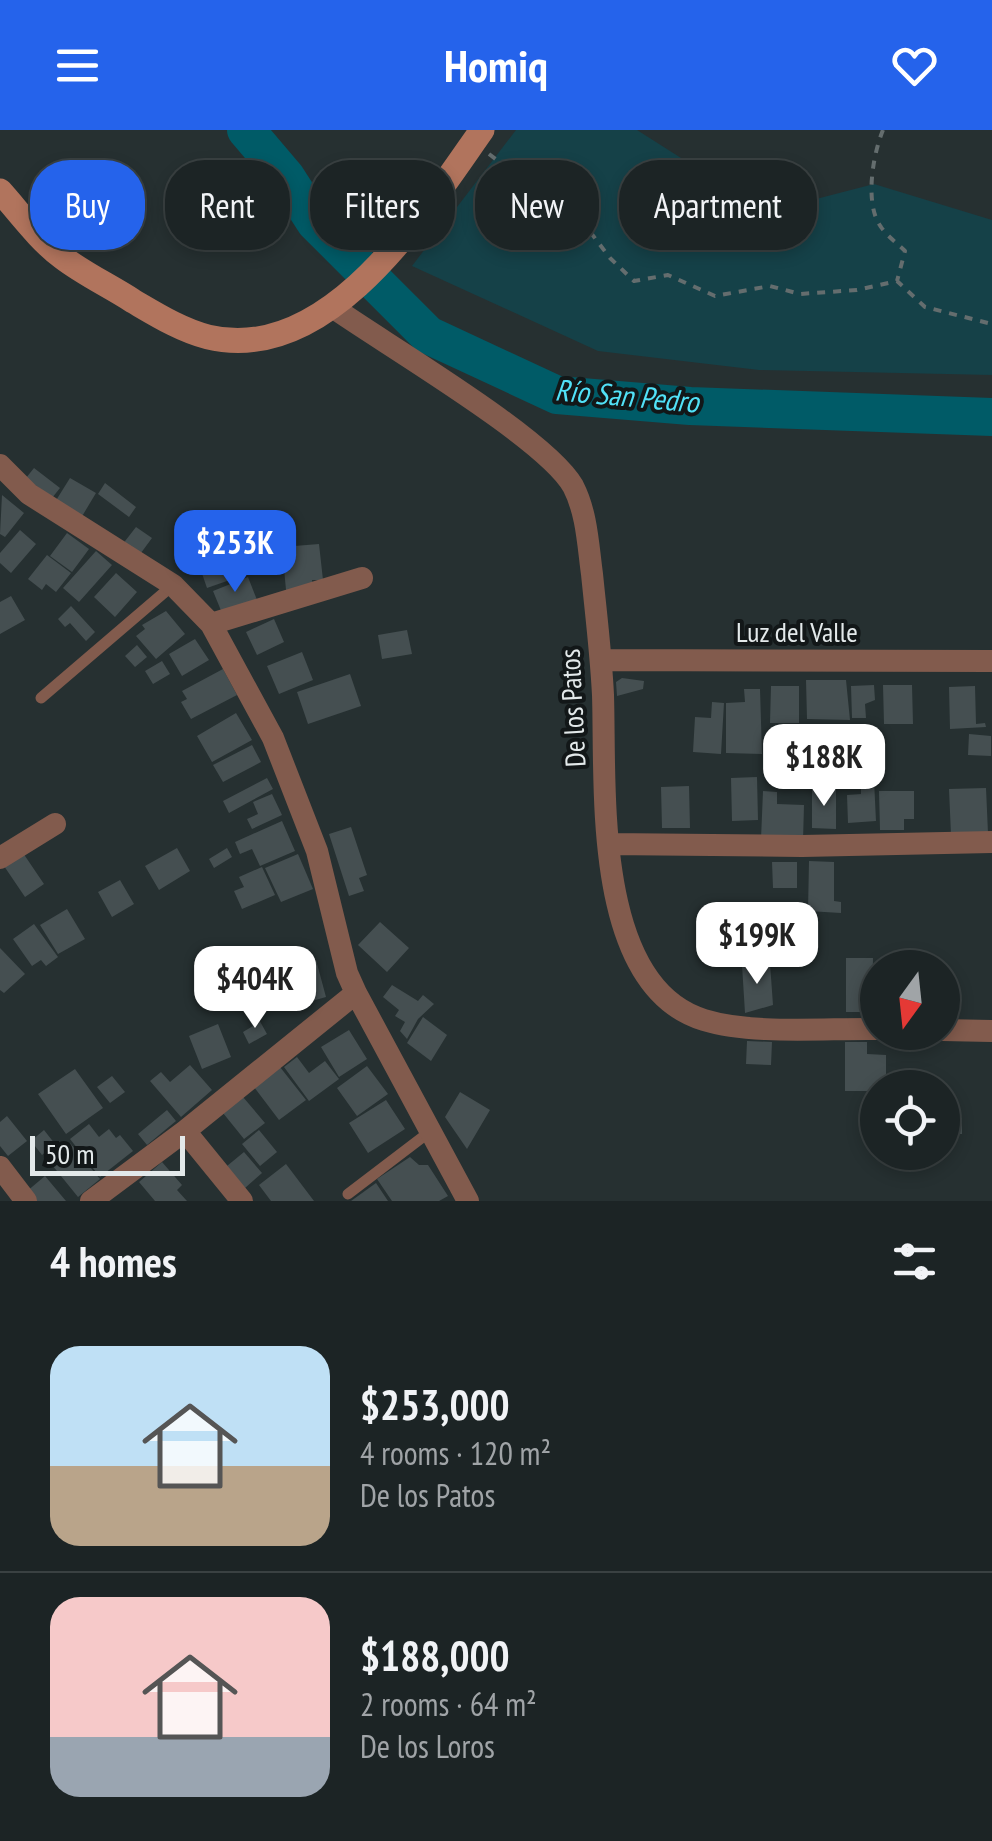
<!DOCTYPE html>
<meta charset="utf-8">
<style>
body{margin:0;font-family:"PT Sans Narrow",sans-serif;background:#252c2d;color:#f1f3f6;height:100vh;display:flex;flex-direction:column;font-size:38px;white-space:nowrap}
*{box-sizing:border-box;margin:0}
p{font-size:32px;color:#a0a4a7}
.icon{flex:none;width:55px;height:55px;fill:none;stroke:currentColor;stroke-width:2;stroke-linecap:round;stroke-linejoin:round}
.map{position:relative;height:1071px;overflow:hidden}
.details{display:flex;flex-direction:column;background:#1c2425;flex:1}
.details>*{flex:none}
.top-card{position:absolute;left:30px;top:30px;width:932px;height:90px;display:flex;gap:20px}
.needle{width:65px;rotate:195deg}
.buttons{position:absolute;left:860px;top:820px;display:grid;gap:20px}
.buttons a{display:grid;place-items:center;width:100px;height:100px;border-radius:50%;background:#1c2425;box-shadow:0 5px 15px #0003,0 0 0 2px #3a4142;font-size:50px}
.scale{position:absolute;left:30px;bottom:25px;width:155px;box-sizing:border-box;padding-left:10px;border:5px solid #e3e9ea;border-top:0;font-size:28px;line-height:35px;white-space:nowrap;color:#e3e9ea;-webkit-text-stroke:8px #121718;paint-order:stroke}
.price{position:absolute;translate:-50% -85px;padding:0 22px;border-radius:20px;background:#fff;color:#222;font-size:32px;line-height:65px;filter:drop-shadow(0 2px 5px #0008)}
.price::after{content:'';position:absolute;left:50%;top:60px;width:30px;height:22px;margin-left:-15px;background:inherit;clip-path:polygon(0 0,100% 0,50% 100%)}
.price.current{background:#2563eb;color:#fff}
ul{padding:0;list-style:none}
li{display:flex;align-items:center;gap:30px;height:250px;padding:0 50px}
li+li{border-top:2px solid #3a4142}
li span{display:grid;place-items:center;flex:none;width:280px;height:200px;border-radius:30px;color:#555}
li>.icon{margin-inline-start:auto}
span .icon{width:120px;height:120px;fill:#fffc;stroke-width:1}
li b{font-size:42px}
h2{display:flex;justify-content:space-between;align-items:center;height:120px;padding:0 50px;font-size:42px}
.tag{padding:0 35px;border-radius:40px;background:#1c2425;box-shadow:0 5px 15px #0003,0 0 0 2px #3a4142;font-size:35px;line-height:90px}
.tag.current{background:#2563eb;color:#fff}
header{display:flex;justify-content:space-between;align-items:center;height:130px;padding:0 50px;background:#2563eb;color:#fff;font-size:45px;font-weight:700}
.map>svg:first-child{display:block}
.green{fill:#154148}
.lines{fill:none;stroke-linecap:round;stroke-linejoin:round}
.river{stroke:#005b67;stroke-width:38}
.building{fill:#454f51}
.path{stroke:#646d6e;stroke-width:4;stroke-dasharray:8 8;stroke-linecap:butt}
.lane{stroke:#825b4d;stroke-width:11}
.street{stroke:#825b4d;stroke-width:22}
.secondary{stroke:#b1745d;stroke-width:25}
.labels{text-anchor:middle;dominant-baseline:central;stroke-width:8;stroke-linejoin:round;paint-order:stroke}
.street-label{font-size:28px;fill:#e3e9ea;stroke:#121718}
.water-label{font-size:30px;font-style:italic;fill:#51e1f7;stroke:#121718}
</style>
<header><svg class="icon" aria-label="menu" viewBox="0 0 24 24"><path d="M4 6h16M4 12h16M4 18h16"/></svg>Homiq<svg class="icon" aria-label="heart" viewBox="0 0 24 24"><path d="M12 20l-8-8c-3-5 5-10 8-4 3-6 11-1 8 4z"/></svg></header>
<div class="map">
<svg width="992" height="1071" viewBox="0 0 992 1071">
<rect width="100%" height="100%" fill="#263031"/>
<path class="green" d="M516,0H637L766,82L874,54L992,90V245L759,240L598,221L412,136Z"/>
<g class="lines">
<path class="river" d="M246,0L286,47L315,92L428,205L557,265L690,276L992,287"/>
</g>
<path class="building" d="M34,338L60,358L52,368L26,348Z
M70,348L96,363L81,388L55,372Z
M105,353L136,377L129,387L98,364Z
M2,365L24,383L5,407L0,404Z
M136,397L152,408L138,427L122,415Z
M20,400L36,414L11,443L0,433V423Z
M67,403L89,419L72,442L50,426Z
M319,414L323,450H312L313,458L286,460L282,417Z
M96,421L112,435L79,472L63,458Z
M236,422L244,445L207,458L199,435Z
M47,425L71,443L56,462L46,454L42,460L28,449Z
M116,443L137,462L115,487L94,467Z
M248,447L257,470L222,483L213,461Z
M11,466L25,490L0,504V472Z
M71,476L95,502L86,511L70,493L65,497L58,489Z
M166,481L185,504L156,529L136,506L145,499L142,495Z
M274,489L284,512L257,525L246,502Z
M407,500L412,524L382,529L378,505Z
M195,509L209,530L182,546L169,524Z
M137,515L147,527L135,537L125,526Z
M302,522L313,550L279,564L267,536Z
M162,531L170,544L153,554L145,541Z
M223,539L237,565L191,589L181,572L187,569L182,561Z
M350,544L361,576L308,594L297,562Z
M622,548L644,551L643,559L617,566L616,552Z
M806,550H846L850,590L807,589Z
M874,555L875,570L865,574L866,588H852L851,556Z
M883,555H912L913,594H884Z
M771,556H799V593H770Z
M975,556L976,594L985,593L986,597L950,599L949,557Z
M744,559H760L762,624L726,623V573L745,572Z
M712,572L724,573L721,624L693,622L695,587L711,588Z
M236,583L252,610L212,632L197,606Z
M969,604L991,606V626L968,625Z
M252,615L261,632L223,652L213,635Z
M873,629L876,691L848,693L847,665L861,664V630Z
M757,647L758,690L732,691L731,648Z
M267,648L273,659L229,683L223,671Z
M689,656L690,698H662L661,657Z
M986,658L988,703L951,705L949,659Z
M812,660H836V699L812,698Z
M763,661L777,662V674L804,675L803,711L761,709Z
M879,661H914V689H904V700H880Z
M272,664L282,685L252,699L247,689L258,684L253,672Z
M282,691L295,721L260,736L252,719L240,724L235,712Z
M351,697L367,745L359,748L364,761L349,766L329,704Z
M177,718L190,741L159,760L145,736Z
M227,718L232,727L214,738L209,729Z
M23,723L44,754L25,767L4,736Z
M298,724L313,759L281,772L265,738Z
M809,731L834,732V771L841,772V783L808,781Z
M772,732H797V758H773Z
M262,737L275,765L242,779L234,761L244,757L239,747Z
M120,750L134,774L112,787L98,762Z
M67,779L85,809L58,824L40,795Z
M380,792L409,818L387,842L358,815Z
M34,794L58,827L46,836L41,830L32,836L13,809Z
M0,818L25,844L4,863L0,860Z
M846,828H873L872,882H846Z
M316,830L326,867L298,875L288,838Z
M770,833L773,875L745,883L742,835Z
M392,855L418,871L423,865L434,874L418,889L407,909L400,901L405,892L395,886L399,880L383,867Z
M257,886L267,904L249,914L243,902L253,896L249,890Z
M423,887L447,905L431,931L407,913Z
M218,894L231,927L202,939L189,906Z
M349,900L367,929L339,947L321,917Z
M747,911L772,912L771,935L746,934Z
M845,912H867V924L886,925V958H878V961H845Z
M297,927L309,943L325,931L339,949L309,971L284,937Z
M190,935L212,960L181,987L150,951L161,942L170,952Z
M367,936L388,964L357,986L337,958Z
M280,937L306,970L279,990L254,957Z
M75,939L103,978L66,1004L38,964Z
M112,946L125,962L110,973L97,957Z
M460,962L490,980L467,1019L445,987Z
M243,967L265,993L244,1009L223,983Z
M386,970L405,999L368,1023L349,993Z
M167,980L176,991L147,1015L138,1004Z
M7,986L27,1011L8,1026L0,1016V992Z
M942,988H962V1004H942Z
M89,994L99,1007L109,999L116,1008L120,1005L133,1021L100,1047L70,1009Z
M44,1000L55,1014L42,1025L31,1011Z
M259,1000L277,1022L260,1036L242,1014Z
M70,1013L100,1049L78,1067L48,1030Z
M244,1022L262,1043L245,1058L227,1036Z
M410,1027L419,1035H428L448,1066L439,1071H392L377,1049Z
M162,1032L182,1055L177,1060L187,1071H155L139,1052Z
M286,1034L314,1071H271L259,1055Z
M45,1046L66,1071H33L26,1062Z
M376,1053L388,1071H351Z"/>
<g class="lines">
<path class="path" d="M883,0C873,24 864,74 881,97C887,106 897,113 905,121L897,151
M489,24L588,99L610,128L634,151L668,145L715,166L770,156L800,164L857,160L897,151L925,177L992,194"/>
<path class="lane" d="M41,568L173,455
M348,1064L432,1000"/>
<path class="street" d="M331,176C383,213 546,308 573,356C587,383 588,415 592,444C596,484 601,524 603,565C606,657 592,856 704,890C753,905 826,898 878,899
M0,335L29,364L173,455L211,494L273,608L317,721L347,843L356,863L468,1071
M211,494L362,448
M601,530L992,531
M608,714L802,716L992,712
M0,728L55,694
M942,900L992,901
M185,1001L242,1071
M0,1037L26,1071
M91,1071L185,1001L356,863"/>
<path class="secondary" d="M0,61C19,82 39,110 62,127C84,144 110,156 133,171C157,185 181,200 208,207C329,236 424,82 482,0"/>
</g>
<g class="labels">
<g class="street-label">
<text x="797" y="501">Luz del Valle</text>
<text transform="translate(572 578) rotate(-93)">De los Patos</text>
</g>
<g class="water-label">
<text transform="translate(627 265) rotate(5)">Río San Pedro</text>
</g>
</g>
</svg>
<div class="buttons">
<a><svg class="needle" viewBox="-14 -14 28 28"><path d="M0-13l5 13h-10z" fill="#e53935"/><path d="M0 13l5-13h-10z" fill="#a0a4a7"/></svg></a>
<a><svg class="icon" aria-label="locate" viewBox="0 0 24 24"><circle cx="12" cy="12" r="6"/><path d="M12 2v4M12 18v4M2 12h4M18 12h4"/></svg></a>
</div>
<div class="scale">50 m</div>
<b class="price current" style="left:235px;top:465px">$253K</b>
<b class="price" style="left:824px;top:679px">$188K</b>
<b class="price" style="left:757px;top:857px">$199K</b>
<b class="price" style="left:255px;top:901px">$404K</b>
<div class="top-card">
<a class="tag current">Buy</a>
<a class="tag">Rent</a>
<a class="tag">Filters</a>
<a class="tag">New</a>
<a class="tag">Apartment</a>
</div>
</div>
<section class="details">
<h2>4 homes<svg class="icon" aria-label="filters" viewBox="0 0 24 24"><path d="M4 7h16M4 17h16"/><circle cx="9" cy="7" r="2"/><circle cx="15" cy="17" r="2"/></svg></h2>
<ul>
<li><span style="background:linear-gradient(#bfe0f5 60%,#b9a48a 0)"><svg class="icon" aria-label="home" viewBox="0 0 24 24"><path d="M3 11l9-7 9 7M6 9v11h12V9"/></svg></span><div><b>$253,000</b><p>4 rooms · 120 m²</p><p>De los Patos</p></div></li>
<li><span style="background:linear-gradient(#f6c9c9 70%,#9aa5b1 0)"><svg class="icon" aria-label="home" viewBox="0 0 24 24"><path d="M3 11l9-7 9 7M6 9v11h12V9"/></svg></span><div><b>$188,000</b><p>2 rooms · 64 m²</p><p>De los Loros</p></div></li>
</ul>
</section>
